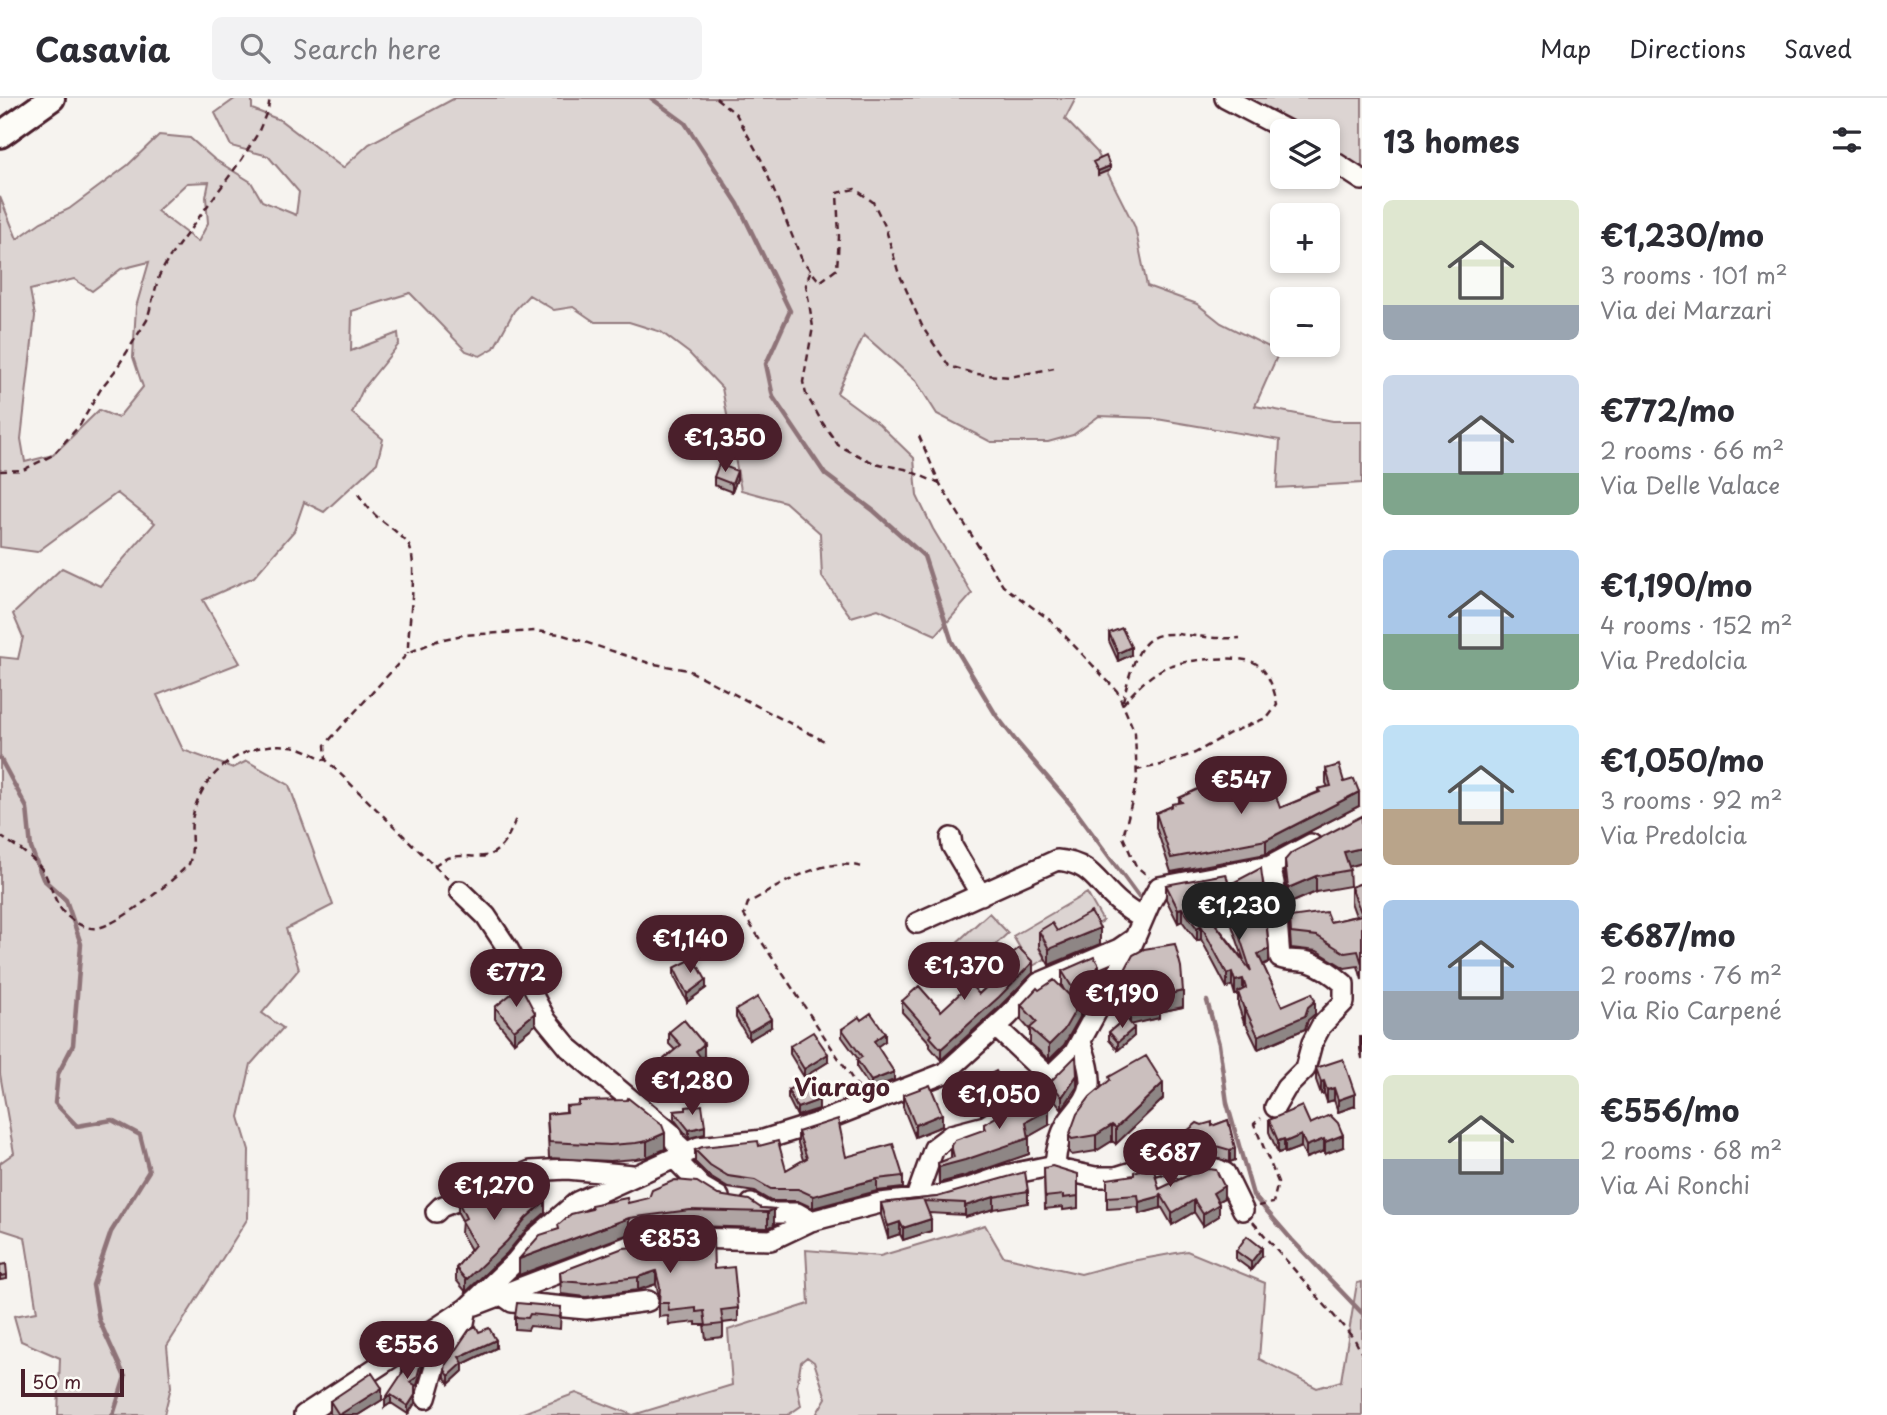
<!DOCTYPE html>
<meta charset="utf-8">
<style>
body{margin:0;font-family:"Playpen Sans",sans-serif;background:#f2f2f3;color:#2b2b33;height:100vh;display:flex;flex-direction:column;font-size:26px;white-space:nowrap}
*{box-sizing:border-box;margin:0}
p{font-size:23px;color:#7c7c81}
.icon{flex:none;width:38px;height:38px;fill:none;stroke:currentColor;stroke-width:2;stroke-linecap:round;stroke-linejoin:round}
.map{position:relative;flex:1;overflow:hidden}
.details{display:flex;flex-direction:column;background:#fff;width:525px}
.details>*{flex:none}
.controls{position:absolute;left:1270px;top:21px;display:grid;gap:14px}
.controls a{display:grid;place-items:center;width:70px;height:70px;border-radius:10px;background:#fff;box-shadow:0 4px 10px #0003;font-size:35px}
.scale{position:absolute;left:21px;bottom:18px;width:103px;box-sizing:border-box;padding-left:7px;border:4px solid #4a1f2b;border-top:0;font-size:19px;line-height:24px;white-space:nowrap;color:#4a1f2b;-webkit-text-stroke:5px #fdfcf7;paint-order:stroke}
.price{position:absolute;translate:-50% -60px;padding:0 16px;border-radius:24px;background:#4a1f2b;color:#fff;font-size:23px;line-height:46px;filter:drop-shadow(0 2px 4px #0008)}
.price::after{content:'';position:absolute;left:50%;top:42px;width:21px;height:16px;margin-left:-10px;background:inherit;clip-path:polygon(0 0,100% 0,50% 100%)}
.price.current{background:#222;color:#fff}
ul{padding:0;list-style:none}
li{display:flex;align-items:center;gap:21px;height:175px;padding:0 21px}
li span{display:grid;place-items:center;flex:none;width:196px;height:140px;border-radius:10px;color:#555}
li>.icon{margin-inline-start:auto}
span .icon{width:84px;height:84px;fill:#fffc;stroke-width:1}
li b{font-size:30px}
h2{display:flex;justify-content:space-between;align-items:center;height:84px;padding:0 21px;font-size:30px}
header{display:flex;align-items:center;gap:42px;box-sizing:border-box;height:98px;padding:0 35px;background:#fff;border-bottom:2px solid #e1e1e2}
header strong{font-size:33px}
nav{display:flex;gap:38px;margin-inline-start:auto;font-size:24px}
.search{width:490px;height:63px;background:#f2f2f3;display:flex;align-items:center;gap:18px;box-sizing:border-box;padding:0 24px;border-radius:10px;color:#7c7c81;font-size:26px}
main{display:flex;flex:1;min-height:0}
.map>svg:first-child{display:block}
.green{fill:#dcd4d2;stroke:#937a7e;stroke-width:2;fill-rule:evenodd}
.lines{fill:none;stroke-linecap:round;stroke-linejoin:round}
.stream{stroke:#8e7378;stroke-width:4.5}
.minor-casing{stroke:#4a1f2b;stroke-width:24}
.major-casing{stroke:#4a1f2b;stroke-width:30}
.path{stroke:#4a1f2b;stroke-width:2.5;stroke-dasharray:7 5;stroke-linecap:butt}
.minor{stroke:#fdfcf7;stroke-width:19}
.major{stroke:#fdfcf7;stroke-width:24}
.wall{fill:#afa4a3;stroke:#4a1f2b;stroke-width:2;fill-rule:evenodd}
.shaded-wall{fill:#8e8685;stroke:#4a1f2b;stroke-width:2}
.building{fill:#cbbfbe;stroke:#4a1f2b;stroke-width:2;fill-rule:evenodd}
.labels{text-anchor:middle;dominant-baseline:central;stroke-width:6;stroke-linejoin:round;paint-order:stroke}
.quarter-label{font-size:24px;font-weight:bold;fill:#4a1f2b;stroke:#fdfcf7}
</style>
<header>
<strong>Casavia</strong>
<div class="search"><svg class="icon" aria-label="search" viewBox="0 0 24 24"><circle cx="10" cy="10" r="6"/><path d="M15 15l6 6"/></svg>Search here</div>
<nav><a>Map</a><a>Directions</a><a>Saved</a></nav>
</header>
<main>
<div class="map">
<svg width="1362" height="1317" viewBox="0 0 1362 1317">
<rect width="100%" height="100%" fill="#f6f3ef"/>
<filter id="ink" filterUnits="userSpaceOnUse"><feTurbulence type="fractalNoise" baseFrequency=".0143" numOctaves="2"/><feDisplacementMap in="SourceGraphic" scale="14" xChannelSelector="R" yChannelSelector="G"/><feConvolveMatrix kernelMatrix="1 2 1 2 8 2 1 2 1" color-interpolation-filters="sRGB"/></filter>
<g filter="url(#ink)">
<path class="green" d="M236,0H252V11L280,22L343,70L369,46L455,0H1076L1065,21L1097,54L1135,129L1147,188L1197,206L1221,225L1279,254L1255,308L1333,323H1362V385L1277,390L1280,342L1151,320L1099,318L1073,337L1048,344H991L937,316L916,283L864,237L837,295L879,326L914,360L917,398L933,431L972,496L936,537L878,511L851,519L822,479L820,435L785,404L741,392L722,290L689,255L661,234L629,224H595L573,209L554,212L529,197L514,213L494,250L480,258L466,253L410,195L352,213L351,253L398,235L399,246L363,291L352,315L383,341L377,365L324,414L304,404L294,433L254,479L203,502L240,565L157,597L183,652L233,670L247,663L289,687L333,807L286,831L299,871L262,915L283,930L251,966L239,1019L249,1052L248,1120L167,1248L171,1289L164,1317H58L60,1260L21,1243L14,1218L37,1214L25,1139L0,1131V1065L14,1055L0,976V559L18,561L23,539L13,516L62,470L100,488L155,425L117,395L37,454L0,449V99L17,141L41,124L69,111L128,67L159,37L190,40L214,61L251,84L262,103L296,117L299,94L268,58L231,48L215,15ZM209,84L206,99L208,125L198,144L157,113L187,85ZM149,164L136,209L133,259L143,289L118,320L99,312L53,357L25,364L21,341L35,218L30,192L74,181L92,193L121,171Z
M1219,0H1362V75L1328,50V33H1307L1301,29L1254,14Z
M1087,795L1103,823L1057,849L1039,850L1045,861L1031,869L1013,838Z
M989,815L1008,835L962,878L942,858Z
M985,1127L1003,1158L1081,1176L1126,1164L1187,1153L1265,1185L1259,1261L1317,1290L1341,1283L1357,1185L1362,1184V1317H819L817,1315L826,1300L814,1264L807,1259L801,1264L797,1287L801,1308L788,1317H518L576,1295L633,1317L732,1287L728,1232L809,1206L806,1152L880,1158Z"/>
<g class="lines">
<path class="stream" d="M651,0L685,25L738,106L790,213L766,266L773,299L825,376L874,413L924,458L952,544L996,617L1016,643L1072,708L1138,798
M0,660L27,710L31,750L43,781L66,802L81,846L73,947L58,976L55,1005L77,1028L112,1022L140,1037L149,1073L111,1134L93,1187L99,1222L125,1279L113,1317
M1207,903L1219,946L1227,1005L1253,1097L1292,1142L1362,1215"/>
<g class="minor-casing">
<path id="minor" d="M1225,0L1288,33
M1328,60L1362,82
M951,740L952,748L981,797
M1270,768L1274,785L1280,860C1290,864 1299,861 1309,864C1322,868 1334,877 1344,886V904L1321,928L1312,945L1305,971L1286,990L1275,1009
M460,793L486,818L508,851L546,922L569,950L672,1036L675,1044L687,1055
M917,825L1057,762C1092,765 1096,785 1120,805C1127,811 1135,816 1143,821
M996,929L1049,979
M675,1061L702,1089L719,1099
M1055,1067L1062,1072L1095,1079H1116L1161,1065L1197,1074L1208,1070L1217,1071L1225,1075L1243,1112
M1055,1067C1056,1053 1060,1037 1067,1025C1075,1013 1088,1002 1090,987C1091,973 1085,957 1081,944
M916,1100L934,1050L951,1037L985,1028L1021,1006L1074,955L1128,856L1150,805L1159,789L1270,768L1311,746
M751,1106L767,1115H797L811,1123
M436,1114L441,1109L531,1073L567,1071L632,1077
M502,1197L512,1204L586,1211L648,1203
M475,1207L627,1149L690,1140L771,1142L811,1123L880,1105L934,1099L969,1090L1006,1077L1055,1067
M426,1300L435,1269L464,1225L467,1210
M304,1317L467,1210L516,1163L534,1141L577,1104L699,1049L763,1042L817,1025L945,975L1008,918L1039,885L1119,851L1135,840"/>
</g>
<g class="major-casing">
<path id="major" d="M0,37L52,0"/>
</g>
<path class="path" d="M716,0L736,16L761,61L802,162L820,184L837,171L839,139L837,95L855,91L873,104L885,128L898,173L923,230L949,268L976,276L1010,279L1054,270
M810,174L806,187L813,229L803,284L806,296L822,324L838,347L851,354L874,365L905,371L940,386
M919,338L940,386L1003,488L1050,522L1117,593L1135,635L1137,683L1123,739L1136,768L1149,779
M0,373L23,372L53,357L80,327L102,289L115,273L147,222L159,178L169,160L242,61L258,35L268,11L270,0
M358,396C363,403 369,411 375,417C386,427 399,434 408,446C420,464 407,530 408,555
M1123,603C1144,506 1167,544 1240,540
M1123,606C1135,592 1147,579 1164,570C1180,562 1238,556 1255,565C1268,572 1275,593 1277,607L1268,619L1230,635L1195,655L1161,667L1137,672
M0,738C15,748 36,760 45,776C52,790 54,803 64,815C71,823 87,832 97,830C119,827 173,783 189,766C195,750 189,733 193,717C202,674 246,642 290,648C302,649 314,657 325,662
M434,768C467,740 493,788 517,717
M448,781L326,662L325,647L408,555L439,542L463,537L536,533L560,536L649,565L688,572L828,645
M859,991L744,817L748,805C781,787 825,756 865,770
M1258,1108L1273,1105L1278,1084L1254,1026L1261,1020
M1253,1124L1355,1242L1362,1256"/>
<use href="#minor" class="minor"/>
<use href="#major" class="major"/>
</g>
<path class="wall" d="M1296,163H1310V167L1296,166Z
M714,379L737,381L732,394L714,387Z
M1109,535L1131,557L1118,563L1109,543Z
M1326,671L1344,684L1359,708L1266,756L1171,774L1156,729V715L1179,705V700L1258,701L1280,710L1318,694V691L1328,689L1326,685Z
M1285,762L1349,769L1350,788L1316,794L1288,806L1285,778Z
M1362,785V882L1358,868L1345,870L1317,853L1291,850L1290,835V819L1330,824L1356,818L1351,804V789Z
M1166,787H1229L1263,800L1269,864L1263,867L1282,908L1315,916L1308,922L1305,931L1258,951L1245,924L1244,925L1238,907V896L1235,897L1232,887L1227,890L1201,841L1197,843L1182,823L1178,825L1166,801ZM1227,813L1244,862L1211,820Z
M1039,833H1057L1100,846L1049,867L1039,849Z
M999,866L1033,875L999,909L941,962L930,949V945L902,914V903L941,913L979,896L999,877Z
M674,870L706,890L687,904L674,878Z
M1062,873L1099,883L1064,947L1049,962L1030,945V932L1021,922V907L1039,892L1065,894L1062,888Z
M1113,894L1183,909L1159,914V920L1131,926L1134,938L1118,952L1109,942V934L1124,921L1113,910Z
M495,909L535,927L514,944L495,921Z
M736,912L771,929L749,942L736,920Z
M861,922L885,943L877,948L894,982L871,991L857,970V962L858,961L842,939V931Z
M669,934L704,958L701,960V972L679,990L664,973V961L675,952L669,946Z
M1360,939H1362V961L1360,951Z
M790,948L828,964L804,979L790,956Z
M1316,970L1355,1008L1338,1014L1334,1002L1327,1004L1324,995L1321,996L1316,982Z
M1050,984L1077,989L1062,1011L1050,996Z
M970,987L1006,1001L981,1016L970,995Z
M788,992L819,1011L797,1018L788,1000Z
M903,997L942,1028L915,1039L903,1009Z
M1163,1001L1116,1046L1112,1043L1096,1053L1072,1057L1069,1054V1038Z
M566,1008L665,1051L647,1059L636,1061L610,1063L549,1060L547,1016L566,1014Z
M686,1012L705,1036L689,1040L674,1021V1013Z
M1228,1022L1235,1062L1230,1064L1209,1058L1196,1061L1179,1057L1176,1054V1042L1202,1027L1212,1028Z
M1269,1022L1310,1026L1343,1049L1325,1056L1324,1053L1306,1060L1301,1049L1285,1055L1284,1053L1278,1055L1269,1034Z
M984,1026L1049,1027L1029,1038V1056L965,1078L939,1085L938,1065L951,1060V1047L984,1032Z
M798,1034L846,1059L903,1078V1090L877,1093L813,1110L798,1103H771L755,1094L728,1090L710,1079L695,1064V1052L759,1048L786,1072L803,1062L798,1045Z
M1044,1070L1078,1076V1110L1063,1112V1109L1045,1111Z
M1107,1081L1159,1091L1224,1100L1218,1103L1219,1118L1203,1128L1194,1114L1172,1127L1161,1108V1110L1139,1116L1138,1109L1107,1111Z
M1028,1093V1105L994,1111L965,1119V1117L929,1115L931,1133L903,1142L900,1136L888,1140L881,1117V1105L937,1099Z
M718,1097L761,1110L774,1111V1127L768,1130L690,1128L629,1136L519,1177L628,1105Z
M502,1102L545,1115L526,1132L507,1155L466,1194L456,1182V1170L471,1152L461,1135L462,1122L458,1115V1103Z
M677,1141L714,1171L738,1210V1223L723,1225V1239L706,1241L704,1227H696V1224L669,1227L668,1218L659,1219V1199L656,1186L638,1192L586,1199L561,1196L560,1174L677,1145Z
M1236,1153L1262,1158L1251,1172L1236,1161Z
M0,1167L7,1177V1181L0,1182Z
M561,1209L560,1231L530,1228L528,1232L515,1231V1219Z
M479,1234L496,1250L463,1266V1273L449,1286L445,1280V1272Z
M425,1259L417,1287L415,1288V1305L408,1316L391,1305L385,1309L402,1275V1267Z
M382,1302L358,1317H331L330,1315V1303Z"/>
<path class="shaded-wall" d="M1110,68V72L1098,77V73Z
M737,373V381L732,394V386Z
M1131,549V557L1118,563V555Z
M1359,694V708L1266,756V742Z
M1362,750V765L1344,770V754Z
M1316,778V794L1288,806V790Z
M1263,786V800L1257,803V790Z
M1227,800V813L1203,824V810Z
M1182,810V823L1178,825V811Z
M1201,827V841L1197,843V830Z
M1100,830V846L1049,867V851Z
M1269,851V864L1258,869V856Z
M1033,864V875L999,909L941,962V951Z
M1099,867V883L1080,918V902Z
M1232,874V887L1227,890V876Z
M1243,881V895L1235,897V883Z
M706,882V890L687,904V896Z
M1183,893V909L1159,914V920L1130,927V911L1155,899Z
M1315,903V916L1308,922L1305,931L1258,951V938L1308,909Z
M1080,904V919L1064,947L1049,962V947Z
M1245,910V924L1244,925V911Z
M535,915V927L514,944V932Z
M771,921V929L749,942V934Z
M1134,930V938L1118,952V944Z
M885,935V943L874,951V943Z
M704,946V958L696,965V953Z
M828,956V964L804,979V971Z
M701,960V972L679,990V978Z
M894,974V982L871,991V983Z
M1077,977V989L1062,1011V999Z
M1324,983V995L1321,996V984Z
M1163,985V1001L1116,1046V1030Z
M1334,990V1002L1327,1004V992Z
M1006,993V1001L981,1016V1008Z
M1355,996V1008L1338,1014V1002Z
M819,1002V1011L797,1018V1010Z
M1049,1011V1027L1026,1040V1024Z
M942,1016V1028L915,1039V1027Z
M1112,1027V1043L1096,1053V1037Z
M705,1028V1036L689,1040V1032Z
M665,1035V1051L647,1059V1043Z
M1301,1037V1049L1285,1055V1044Z
M1343,1037V1049L1325,1056V1044Z
M1029,1040V1056L965,1078L939,1085V1069Z
M1284,1041V1053L1278,1055V1043Z
M1324,1041V1053L1306,1060V1048Z
M1209,1046V1058L1196,1061V1049Z
M1235,1050V1062L1230,1064V1052Z
M877,1081V1093L813,1110V1098Z
M1224,1088V1100L1213,1106V1095Z
M1161,1098V1110L1139,1116V1104Z
M994,1099V1111L965,1119V1108Z
M1194,1102V1114L1172,1127V1115Z
M545,1103V1115L526,1132L507,1155L466,1194V1182L526,1120Z
M1219,1106V1118L1203,1128V1116Z
M774,1111V1127L768,1130V1114Z
M629,1120V1136L519,1177V1161Z
M931,1121V1133L903,1142V1130Z
M900,1124V1136L888,1140V1128Z
M1262,1150V1158L1251,1172V1164Z
M656,1173V1186L638,1192V1179Z
M496,1242V1250L463,1266V1273L449,1286V1278L459,1259Z
M425,1251V1259L417,1287L410,1292V1284Z
M382,1290V1302L358,1317H339Z
M391,1297V1305L385,1309V1301Z
M415,1297V1305L408,1316V1308Z"/>
<path class="building" d="M1106,58L1110,68L1098,73L1093,64Z
M719,366L737,373L732,386L714,379Z
M1122,530L1131,549L1118,555L1109,535Z
M1339,667L1344,684L1354,681L1359,694L1266,742L1171,760L1156,715L1172,708V706L1182,704L1179,700L1219,681L1228,699L1257,694L1258,701L1275,695L1280,710L1320,694L1318,691L1331,688L1326,671Z
M1362,718V750L1344,754L1350,772L1316,778L1288,790L1285,762L1291,755Z
M1261,770L1263,786L1257,790L1264,804L1269,851L1258,856L1282,908L1312,895L1315,903L1308,909L1305,918L1258,938L1245,910L1244,911L1238,894L1246,890L1243,881L1235,883L1232,874L1227,876L1201,827L1197,830L1182,810L1178,811L1166,787L1226,776L1229,787ZM1227,800L1251,873L1203,810Z
M1362,785V866L1358,853L1345,855L1317,838L1291,835L1290,819L1326,814L1330,824L1362,817L1351,789Z
M1091,814L1100,830L1049,851L1039,833L1052,825L1057,833Z
M1175,846L1181,869L1183,893L1155,899L1159,904L1130,911L1113,894L1133,857L1144,851Z
M1019,850L1033,864L999,899L941,951L930,939L932,937L902,903L919,888L941,913L970,886L979,896L1005,872L999,866Z
M1094,859L1099,867L1080,902L1062,873Z
M694,860L706,882L687,896L674,870Z
M1054,882L1076,904H1080L1064,932L1049,947L1030,930L1037,924L1021,907L1037,890L1039,892Z
M521,888L535,915L514,932L495,909Z
M758,899L771,921L749,934L736,912Z
M871,915L885,935L874,943L894,974L871,983L857,962L862,959L842,931L859,919L861,922Z
M1126,920L1134,930L1118,944L1109,934Z
M684,922L704,946L696,953L701,960L679,978L664,961L681,947L669,934Z
M813,934L828,956L804,971L790,948Z
M1076,958L1077,977L1062,999L1050,984Z
M1146,958L1163,985L1116,1030L1112,1027L1096,1037L1072,1041L1069,1038L1077,1016L1090,999L1110,982L1109,979Z
M1343,961L1355,996L1338,1002L1334,990L1327,992L1324,983L1321,984L1316,970Z
M996,973L1006,993L981,1008L970,987Z
M808,981L819,1002L797,1010L788,992Z
M930,987L942,1016L915,1027L903,997Z
M1038,991L1049,1011L1026,1024L1029,1040L965,1062L939,1069L938,1065L954,1059L951,1047L955,1042L986,1031L984,1026L1027,1001Z
M628,1000L662,1027L665,1035L647,1043L636,1045L610,1047L549,1044L547,1016L567,1014L566,1008L579,1007V1003L627,1002Z
M702,1007L705,1028L689,1032L674,1013L686,1012V1009Z
M1302,1008L1310,1026L1330,1017L1338,1025L1343,1037L1325,1044L1324,1041L1306,1048L1301,1037L1285,1044L1284,1041L1278,1043L1269,1022Z
M838,1021L846,1059L893,1046L903,1078L877,1081L813,1098L798,1091H771L755,1082L728,1078L710,1067L695,1052L702,1049L758,1043L759,1048L778,1043L786,1072L807,1060L798,1034Z
M1228,1022L1235,1050L1230,1052L1209,1046L1196,1049L1179,1045L1176,1042L1197,1025L1202,1027L1212,1024V1028Z
M1052,1068L1078,1076V1098L1063,1100V1097L1045,1099L1044,1070Z
M1153,1068L1159,1091L1195,1074L1209,1071L1216,1072L1224,1088L1213,1095L1219,1106L1203,1116L1194,1102L1172,1115L1160,1095L1161,1098L1139,1104L1138,1097L1107,1099V1081L1134,1077V1074Z
M1025,1074L1028,1093L994,1099L965,1108V1105L924,1103L931,1121L903,1130L900,1124L888,1128L881,1105L937,1099Z
M675,1082L697,1084L718,1097L749,1102L761,1110L774,1111L768,1114L690,1112L629,1120L519,1161L540,1137L559,1131L558,1127L571,1116L592,1111L591,1107L627,1100L628,1105L649,1100L652,1092Z
M535,1086L545,1103L526,1120L507,1143L466,1182L456,1170L475,1147L461,1123L466,1120L458,1103L500,1087L502,1102Z
M1247,1138L1262,1150L1251,1164L1236,1153Z
M691,1139L713,1140L714,1171L734,1169L738,1210L721,1212L723,1226L706,1228L704,1213L696,1214V1210L669,1213L668,1205H659L660,1189L656,1173L638,1179L586,1185L561,1183L560,1174L623,1150L645,1148V1145L656,1144L678,1145L677,1141Z
M6,1166L7,1177L0,1178V1167Z
M517,1205L561,1209L560,1219L530,1216L528,1220L515,1219Z
M476,1228L479,1234L489,1230L496,1242L459,1259L463,1265L449,1278L445,1272L446,1266L469,1232Z
M425,1251L417,1279L410,1284L415,1287V1297L408,1308L391,1297L385,1301L405,1271L402,1267Z
M372,1275L382,1290L339,1317L330,1303Z"/>
</g>
<g class="labels">
<g class="quarter-label">
<text x="842" y="988">Viarago</text>
</g>
</g>
</svg>
<div class="controls">
<a><svg class="icon" aria-label="layers" viewBox="0 0 24 24"><path d="M12 4l9 5-9 5-9-5zM3 14l9 5 9-5"/></svg></a>
<a>+</a>
<a>−</a>
</div>
<div class="scale">50 m</div>
<b class="price" style="left:725px;top:376px">€1,350</b>
<b class="price" style="left:1241px;top:718px">€547</b>
<b class="price current" style="left:1239px;top:844px">€1,230</b>
<b class="price" style="left:690px;top:877px">€1,140</b>
<b class="price" style="left:964px;top:904px">€1,370</b>
<b class="price" style="left:516px;top:911px">€772</b>
<b class="price" style="left:1122px;top:932px">€1,190</b>
<b class="price" style="left:692px;top:1019px">€1,280</b>
<b class="price" style="left:999px;top:1033px">€1,050</b>
<b class="price" style="left:1170px;top:1091px">€687</b>
<b class="price" style="left:494px;top:1124px">€1,270</b>
<b class="price" style="left:670px;top:1177px">€853</b>
<b class="price" style="left:407px;top:1283px">€556</b>
</div>
<section class="details">
<h2>13 homes<svg class="icon" aria-label="filters" viewBox="0 0 24 24"><path d="M4 7h16M4 17h16"/><circle cx="9" cy="7" r="2"/><circle cx="15" cy="17" r="2"/></svg></h2>
<ul>
<li><span style="background:linear-gradient(#dfe7d0 75%,#9aa5b1 0)"><svg class="icon" aria-label="home" viewBox="0 0 24 24"><path d="M3 11l9-7 9 7M6 9v11h12V9"/></svg></span><div><b>€1,230/mo</b><p>3 rooms · 101 m²</p><p>Via dei Marzari</p></div></li>
<li><span style="background:linear-gradient(#c9d6e8 70%,#7fa58c 0)"><svg class="icon" aria-label="home" viewBox="0 0 24 24"><path d="M3 11l9-7 9 7M6 9v11h12V9"/></svg></span><div><b>€772/mo</b><p>2 rooms · 66 m²</p><p>Via Delle Valace</p></div></li>
<li><span style="background:linear-gradient(#a9c7e8 60%,#7fa58c 0)"><svg class="icon" aria-label="home" viewBox="0 0 24 24"><path d="M3 11l9-7 9 7M6 9v11h12V9"/></svg></span><div><b>€1,190/mo</b><p>4 rooms · 152 m²</p><p>Via Predolcia</p></div></li>
<li><span style="background:linear-gradient(#bfe0f5 60%,#b9a48a 0)"><svg class="icon" aria-label="home" viewBox="0 0 24 24"><path d="M3 11l9-7 9 7M6 9v11h12V9"/></svg></span><div><b>€1,050/mo</b><p>3 rooms · 92 m²</p><p>Via Predolcia</p></div></li>
<li><span style="background:linear-gradient(#a9c7e8 65%,#9aa5b1 0)"><svg class="icon" aria-label="home" viewBox="0 0 24 24"><path d="M3 11l9-7 9 7M6 9v11h12V9"/></svg></span><div><b>€687/mo</b><p>2 rooms · 76 m²</p><p>Via Rio Carpené</p></div></li>
<li><span style="background:linear-gradient(#dfe7d0 60%,#9aa5b1 0)"><svg class="icon" aria-label="home" viewBox="0 0 24 24"><path d="M3 11l9-7 9 7M6 9v11h12V9"/></svg></span><div><b>€556/mo</b><p>2 rooms · 68 m²</p><p>Via Ai Ronchi</p></div></li>
</ul>
</section>
</main>
